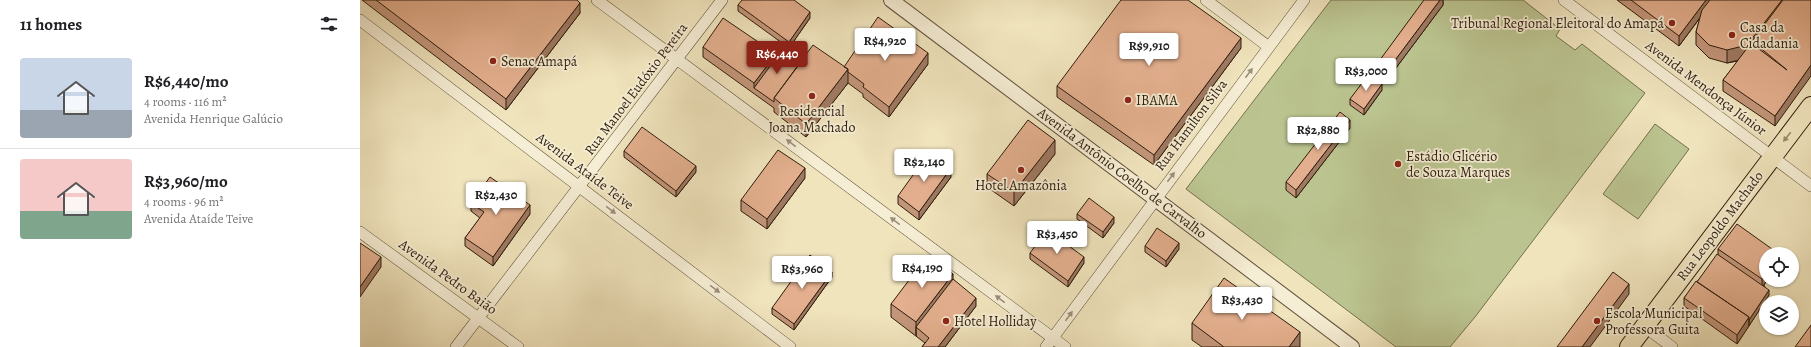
<!DOCTYPE html>
<meta charset="utf-8">
<style>
body{margin:0;font-family:Alegreya,serif;background:#f2f2f2;color:#202124;height:100vh;display:flex;flex-direction:column;font-size:15px;white-space:nowrap}
*{box-sizing:border-box;margin:0}
p{font-size:13px;color:#757577}
.icon{flex:none;width:22px;height:22px;fill:none;stroke:currentColor;stroke-width:2;stroke-linecap:round;stroke-linejoin:round}
.map{position:relative;flex:1;overflow:hidden}
.side{display:flex;flex-direction:column;background:#fff;width:360px}
.side>*{flex:none}
.buttons{position:absolute;left:1399px;top:247px;display:grid;gap:8px}
.buttons a{display:grid;place-items:center;width:40px;height:40px;border-radius:50%;background:#fff;box-shadow:0 1px 3px #0004;font-size:20px}
.price{position:absolute;translate:-50% -34px;padding:0 9px;border-radius:4px;background:#fff;color:#222;font-size:13px;line-height:26px;filter:drop-shadow(0 1px 2px #0008)}
.price::after{content:'';position:absolute;left:50%;top:24px;width:12px;height:9px;margin-left:-6px;background:inherit;clip-path:polygon(0 0,100% 0,50% 100%)}
.price.current{background:#8f2418;color:#fff}
ul{padding:0;list-style:none}
li{display:flex;align-items:center;gap:12px;height:100px;padding:0 20px}
li+li{border-top:1px solid #e0e0e0}
li span{display:grid;place-items:center;flex:none;width:112px;height:80px;border-radius:4px;color:#555}
li>.icon{margin-inline-start:auto}
span .icon{width:48px;height:48px;fill:#fffc;stroke-width:1}
li b{font-size:17px}
h2{display:flex;justify-content:space-between;align-items:center;height:48px;padding:0 20px;font-size:17px}
main{display:flex;flex:1;min-height:0}
.map>svg:first-child{display:block}
.green{fill:#bbc490;stroke:#74704e}
.lines{fill:none;stroke-linecap:round;stroke-linejoin:round}
.minor-casing{stroke:#5e4f38;stroke-width:12}
.tertiary-casing{stroke:#5e4f38;stroke-width:16}
.primary-casing{stroke:#2e1d0c;stroke-width:20}
.minor{stroke:#f5edd4;stroke-width:11}
.tertiary{stroke:#f5edd4;stroke-width:14}
.primary{stroke:#f0e4bd;stroke-width:18}
.wall{fill:#c3967a;stroke:#2e1d0c}
.shaded-wall{fill:#9f7a63;stroke:#2e1d0c}
.building{fill:#e3af8e;stroke:#2e1d0c}
.oneway{fill:#9b8f7a}
.oneway2{fill:#998a6d}
.poi-dot{fill:#8f2418;stroke:#f5edd4;stroke-width:1.5}
.labels{text-anchor:middle;dominant-baseline:central;stroke-width:3.5;stroke-linejoin:round;paint-order:stroke}
.poi-label{font-size:14px;fill:#2e1d0c;stroke:#f5edd4;text-anchor:start}
.street-label{font-size:14px;fill:#2e1d0c;stroke:#f5edd4}
</style>
<main>
<section class="side">
<h2>11 homes<svg class="icon" aria-label="filters" viewBox="0 0 24 24"><path d="M4 7h16M4 17h16"/><circle cx="9" cy="7" r="2"/><circle cx="15" cy="17" r="2"/></svg></h2>
<ul>
<li><span style="background:linear-gradient(#c9d6e8 65%,#9aa5b1 0)"><svg class="icon" aria-label="home" viewBox="0 0 24 24"><path d="M3 11l9-7 9 7M6 9v11h12V9"/></svg></span><div><b>R$6,440/mo</b><p>4 rooms · 116 m²</p><p>Avenida Henrique Galúcio</p></div></li>
<li><span style="background:linear-gradient(#f6c9c9 65%,#7fa58c 0)"><svg class="icon" aria-label="home" viewBox="0 0 24 24"><path d="M3 11l9-7 9 7M6 9v11h12V9"/></svg></span><div><b>R$3,960/mo</b><p>4 rooms · 96 m²</p><p>Avenida Ataíde Teive</p></div></li>
</ul>
</section>
<div class="map">
<svg width="1451" height="347" viewBox="0 0 1451 347">
<rect width="100%" height="100%" fill="#f0e4bd"/>
<filter id="stains"><feTurbulence type="fractalNoise" baseFrequency=".005" numOctaves="4"/><feColorMatrix values="0 0 0 0 .2 0 0 0 0 .09 0 0 0 0 .02 0 0 0 .5 -.17"/></filter>
<radialGradient id="worn" r=".72"><stop offset=".6" stop-color="#630" stop-opacity="0"/><stop offset="1" stop-color="#630" stop-opacity=".3"/></radialGradient>
<path class="green" d="M971,0H1163L1200,29L1196,36L1215,50L1222,44L1285,93L1115,317L1090,347H1036L826,189Z
M1295,124L1329,149L1278,219L1243,194Z"/>
<g class="lines">
<g class="minor-casing">
<path id="minor" d="M237,0L705,347
M846,0L909,47
M1204,0L1451,186
M0,20L430,347
M0,232L158,347
M1284,326L1312,347
M96,347L362,0
M686,347L944,0"/>
</g>
<g class="tertiary-casing">
<path id="tertiary" d="M531,0L992,347"/>
</g>
<g class="primary-casing">
<path id="primary" d="M1269,347L1451,106"/>
</g>
<use href="#minor" class="minor"/>
<use href="#tertiary" class="tertiary"/>
<use href="#primary" class="primary"/>
</g>
<path class="wall" d="M2,0H217L220,13L146,110Z
M1083,0V5L1024,84L1014,76V68Z
M1257,0H1451L1415,126L1363,91V80L1378,61L1367,63L1349,58L1336,45V32L1340,18L1319,46Z
M378,5L450,18L429,48L378,11Z
M343,47L416,59L484,67L568,64L529,117L503,97V94L488,83L446,137L414,112V108L343,57Z
M881,48L794,165L697,97V86Z
M1022,90L1004,115L990,105V99Z
M990,128L936,198L926,190V182Z
M264,151L336,172L316,197L264,157Z
M695,154L654,206L627,187V174Z
M591,177L559,220L538,204V196Z
M445,178L407,229L381,211V200Z
M111,203L170,214L133,266L105,246V238L120,218L111,211Z
M717,214L754,223L743,238L717,219Z
M785,246L819,249L806,267L785,252Z
M1358,249L1406,280H1407L1404,285L1409,295L1377,344L1324,306V298L1337,282L1358,255Z
M670,253L724,263L708,287L670,259Z
M472,277L434,330L412,314V308Z
M593,279L616,306L585,347H562L565,343L531,317V304Z
M832,323L940,347H842L832,340Z"/>
<path class="shaded-wall" d="M1080,0H1083V5L1024,84V75Z
M1346,0H1353L1319,46V36Z
M1422,0H1432L1392,41V52L1387,58L1367,63V50Z
M220,3V13L146,110V99Z
M450,12V18L429,48V42Z
M881,38V48L794,165V155Z
M568,53V64L529,117V107Z
M416,54V65L394,88V83Z
M1451,65V76L1415,126V116Z
M488,69V83L446,137V124Z
M1022,84V90L1004,115V109Z
M990,120V128L936,198V190Z
M695,140V154L654,206V192Z
M336,166V172L316,197V191Z
M445,168V178L407,229V219Z
M591,168V177L559,220V212Z
M170,205V214L133,266V257Z
M754,217V223L743,238V232Z
M819,243V249L806,267V261Z
M21,257V267L0,297V287Z
M724,257V263L708,287V281Z
M472,272V277L434,330V324Z
M1406,273V280H1407L1402,288V279Z
M593,274V288L556,327V336V322Z
M1269,284V294L1230,347H1222Z
M1409,290V295L1389,326V320Z
M616,298V306L585,347H578Z
M1389,317V326L1377,344V335Z
M940,332V347H929Z"/>
<path class="building" d="M16,0H217L220,3L146,99Z
M382,0H434L450,12L429,42L378,5Z
M761,0H828L881,38L794,155L697,86Z
M1064,0H1080L1024,75L1014,68Z
M1271,0H1346L1319,36Z
M1350,0H1422L1387,45L1367,50L1349,45L1336,32L1342,10Z
M1423,0H1451V65L1415,116L1363,80L1391,43L1427,70L1392,41Z
M518,17L568,53L529,107L503,87L504,84L488,72V69L484,67Z
M363,18L416,54L394,83L343,47Z
M453,45L488,69L446,124L414,98Z
M422,50L441,62L414,98V102L394,88Z
M1009,74L1022,84L1004,109L990,99Z
M980,112L990,120L936,190L926,182Z
M668,120L695,140L654,192L627,174Z
M282,127L336,166L316,191L264,151Z
M418,150L445,168L407,219L381,200Z
M568,154L591,168L559,212L538,196Z
M130,177L170,205L133,257L105,238L124,212L111,203Z
M729,198L754,217L743,232L717,214Z
M1377,224L1419,254H1406V273L1402,279L1358,249Z
M797,228L819,243L806,261L785,246Z
M687,230L724,257L708,281L670,253Z
M0,243L21,257L0,287Z
M1357,254L1409,290L1389,320V317L1337,282Z
M450,255L472,272L434,324L412,308Z
M568,255L593,274L556,322L531,304Z
M1253,272L1269,284L1222,347H1197Z
M864,278L940,332L929,347H864L832,323Z
M593,279L616,298L578,347H562L569,338L556,327Z
M1336,281L1389,317L1377,335L1324,298Z
M1451,325V347H1435Z"/>
<defs><path id="oneway-solid" d="M-6-.8H1V-3.2L6.5 0L1 3.2V.8H-6Z"/></defs>
<g class="oneway">
<use href="#oneway-solid" transform="translate(889 73) rotate(-53)"/>
<use href="#oneway-solid" transform="translate(431 143) rotate(-143)"/>
<use href="#oneway-solid" transform="translate(811 177) rotate(-53)"/>
<use href="#oneway-solid" transform="translate(251 210) rotate(37)"/>
<use href="#oneway-solid" transform="translate(535 221) rotate(-143)"/>
<use href="#oneway-solid" transform="translate(355 289) rotate(37)"/>
<use href="#oneway-solid" transform="translate(640 299) rotate(-143)"/>
<use href="#oneway-solid" transform="translate(709 316) rotate(-54)"/>
</g>
<use class="oneway2" href="#oneway-solid" transform="translate(1427 137) rotate(128)"/>
<g class="poi-dot">
<circle cx="1312" cy="23" r="4"/>
<circle cx="1372" cy="35" r="4"/>
<circle cx="133" cy="61" r="4"/>
<circle cx="452" cy="96" r="4"/>
<circle cx="768" cy="100" r="4"/>
<circle cx="1038" cy="164" r="4"/>
<circle cx="661" cy="170" r="4"/>
<circle cx="586" cy="321" r="4"/>
<circle cx="1237" cy="321" r="4"/>
</g>
<g class="labels">
<g class="poi-label">
<text x="1304" y="23" text-anchor="end">Tribunal Regional Eleitoral do Amapá</text>
<text x="1380" y="27">Casa da<tspan x="1380" dy="16">Cidadania</tspan></text>
<text x="141" y="61">Senac Amapá</text>
<text x="776" y="100">IBAMA</text>
<text x="452" y="111" text-anchor="middle">Residencial<tspan x="452" dy="16">Joana Machado</tspan></text>
<text x="1046" y="156">Estádio Glicério<tspan x="1046" dy="16">de Souza Marques</tspan></text>
<text x="661" y="185" text-anchor="middle">Hotel Amazônia</text>
<text x="1245" y="313">Escola Municipal<tspan x="1245" dy="16">Professora Guita</tspan></text>
<text x="594" y="321">Hotel Holliday</text>
</g>
<g class="street-label">
<text transform="translate(1346 88) rotate(37)">Avenida Mendonça Júnior</text>
<text transform="translate(276 89) rotate(-53)">Rua Manoel Eudóxio Pereira</text>
<text transform="translate(831 125) rotate(-53)">Rua Hamilton Silva</text>
<text transform="translate(225 171) rotate(37)">Avenida Ataíde Teive</text>
<text transform="translate(762 173) rotate(37)">Avenida Antônio Coelho de Carvalho</text>
<text transform="translate(1360 226) rotate(-53)">Rua Leopoldo Machado</text>
<text transform="translate(88 277) rotate(36)">Avenida Pedro Baião</text>
</g>
</g>
<rect width="100%" height="100%" filter="url(#stains)"/>
<rect width="100%" height="100%" fill="url(#worn)"/>
</svg>
<div class="buttons">
<a><svg class="icon" aria-label="locate" viewBox="0 0 24 24"><circle cx="12" cy="12" r="6"/><path d="M12 2v4M12 18v4M2 12h4M18 12h4"/></svg></a>
<a><svg class="icon" aria-label="layers" viewBox="0 0 24 24"><path d="M12 4l9 5-9 5-9-5zM3 14l9 5 9-5"/></svg></a>
</div>
<b class="price" style="left:525px;top:62px">R$4,920</b>
<b class="price" style="left:789px;top:67px">R$9,910</b>
<b class="price current" style="left:417px;top:75px">R$6,440</b>
<b class="price" style="left:1006px;top:92px">R$3,000</b>
<b class="price" style="left:958px;top:151px">R$2,880</b>
<b class="price" style="left:564px;top:183px">R$2,140</b>
<b class="price" style="left:136px;top:216px">R$2,430</b>
<b class="price" style="left:697px;top:255px">R$3,450</b>
<b class="price" style="left:562px;top:289px">R$4,190</b>
<b class="price" style="left:442px;top:290px">R$3,960</b>
<b class="price" style="left:882px;top:321px">R$3,430</b>
</div>
</main>
